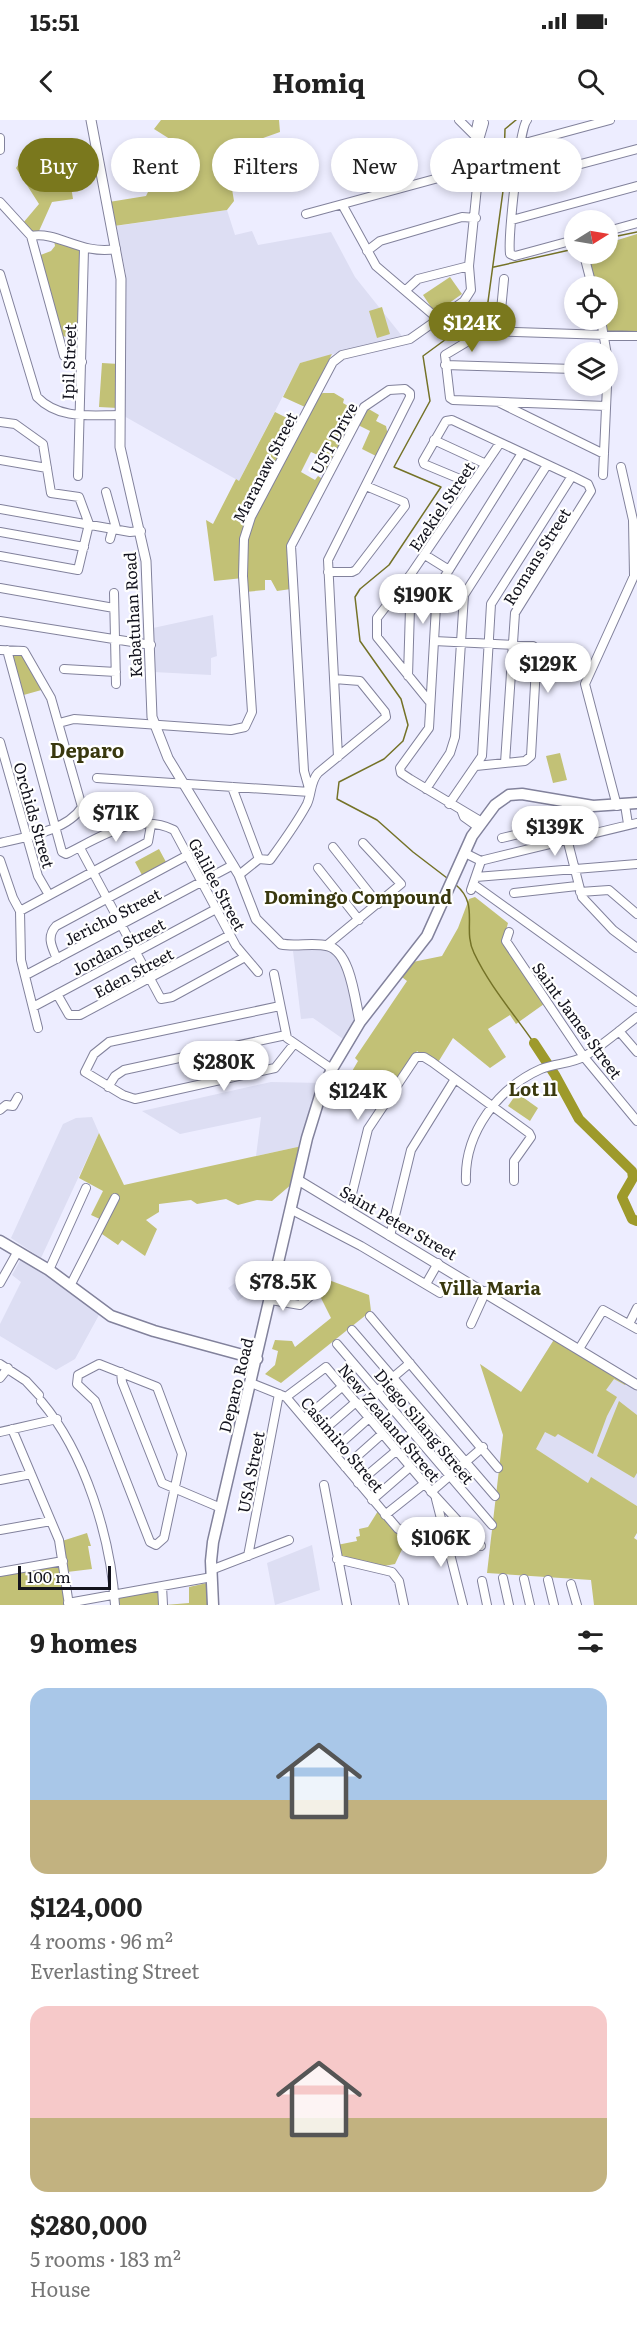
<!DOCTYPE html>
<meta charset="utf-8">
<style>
body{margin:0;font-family:Literata,serif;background:#f6f6f6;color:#222;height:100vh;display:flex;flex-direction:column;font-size:22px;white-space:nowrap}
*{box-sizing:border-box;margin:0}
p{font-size:20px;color:#767676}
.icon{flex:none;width:33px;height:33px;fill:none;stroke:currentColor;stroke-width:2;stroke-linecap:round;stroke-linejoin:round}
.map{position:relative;height:1485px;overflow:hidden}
.details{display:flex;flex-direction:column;background:#fff;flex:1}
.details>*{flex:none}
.hud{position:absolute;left:18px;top:18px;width:602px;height:54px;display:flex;gap:12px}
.needle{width:39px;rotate:79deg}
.tools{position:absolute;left:564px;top:90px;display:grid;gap:12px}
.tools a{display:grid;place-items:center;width:54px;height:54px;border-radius:50%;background:#fff;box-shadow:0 3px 9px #0003;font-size:30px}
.scale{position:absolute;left:18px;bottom:15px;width:93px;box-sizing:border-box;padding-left:6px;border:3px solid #13131d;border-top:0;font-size:16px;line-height:21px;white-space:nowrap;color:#13131d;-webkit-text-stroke:4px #fff;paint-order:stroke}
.price{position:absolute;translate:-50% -51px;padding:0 14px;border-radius:21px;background:#fff;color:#222;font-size:20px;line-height:39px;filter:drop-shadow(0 2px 3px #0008)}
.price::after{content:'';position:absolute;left:50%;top:36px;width:18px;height:14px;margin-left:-9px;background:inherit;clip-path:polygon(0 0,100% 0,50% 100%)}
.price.selected{background:#7a781d;color:#fff}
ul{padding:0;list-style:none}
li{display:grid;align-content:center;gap:12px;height:318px;padding:0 30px}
li span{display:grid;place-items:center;height:186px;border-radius:18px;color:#555}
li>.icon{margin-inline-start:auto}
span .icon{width:108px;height:108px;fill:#fffc;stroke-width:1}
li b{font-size:26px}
h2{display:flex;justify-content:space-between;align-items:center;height:72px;padding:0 30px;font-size:26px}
.pill{padding:0 21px;border-radius:27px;background:#fff;box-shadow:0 3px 9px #0003;font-size:21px;line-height:54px}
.pill.selected{background:#7a781d;color:#fff}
.status{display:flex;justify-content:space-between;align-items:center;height:42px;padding:0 30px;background:#fff;direction:ltr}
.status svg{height:16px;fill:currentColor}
header{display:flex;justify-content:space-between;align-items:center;height:78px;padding:0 30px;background:#fff;font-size:27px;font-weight:700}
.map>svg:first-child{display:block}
.built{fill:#dddef3}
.green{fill:#c2c176}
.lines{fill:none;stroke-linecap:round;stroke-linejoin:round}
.stream{stroke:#747227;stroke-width:1.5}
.river{stroke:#9e9a2b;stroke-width:10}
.minor-casing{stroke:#82829c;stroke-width:10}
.tertiary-casing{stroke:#82829c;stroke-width:11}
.secondary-casing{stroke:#82829c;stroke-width:13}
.minor{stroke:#fff;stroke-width:8}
.tertiary{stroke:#fff;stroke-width:9}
.secondary{stroke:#fff;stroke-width:10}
.labels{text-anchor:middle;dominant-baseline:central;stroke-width:4.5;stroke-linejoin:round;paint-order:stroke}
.street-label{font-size:16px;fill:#13131d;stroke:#fff}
.neighbourhood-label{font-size:18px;font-weight:bold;fill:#39380e;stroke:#fff}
.quarter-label{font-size:20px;font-weight:bold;fill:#39380e;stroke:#fff}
</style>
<div class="status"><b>15:51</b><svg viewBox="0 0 49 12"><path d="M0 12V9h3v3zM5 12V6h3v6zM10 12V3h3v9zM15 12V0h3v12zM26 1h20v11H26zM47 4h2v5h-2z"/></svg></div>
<header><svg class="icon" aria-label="back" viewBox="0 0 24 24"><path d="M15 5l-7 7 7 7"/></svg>Homiq<svg class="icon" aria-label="search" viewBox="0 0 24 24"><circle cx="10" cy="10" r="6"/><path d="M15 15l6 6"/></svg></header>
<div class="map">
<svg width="637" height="1485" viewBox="0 0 637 1485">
<rect width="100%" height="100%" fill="#ededff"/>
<path class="built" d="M227,90L235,115L252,111L258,125L331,112L355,157L402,216L300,243L239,361L124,296L126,154L116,106Z
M213,495L217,536L211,538V555L153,552V508Z
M327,829L343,843L358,902L346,921L313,898L301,899L293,831Z
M271,962L322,963L302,1026L256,1036L261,997L180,1014L142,991Z
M92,997L99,1013L41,1138L11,1118L63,1004L76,998Z
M22,1137L47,1154L99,1195L75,1239L56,1250L0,1216V1204L21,1162L12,1155Z
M255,1148L273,1154L267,1178L249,1172L238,1181L228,1168Z
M555,1218L637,1268V1386L592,1358L588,1363L536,1332L480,1244L521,1272Z
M312,1425L320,1470L275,1485L267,1443Z"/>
<path class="green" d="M161,0H279L280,12L246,24L250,54L232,69L234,81L227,90L114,106L109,82L146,76L173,21L154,9Z
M33,23H64L73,79L52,82L39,111L32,112L23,103L39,84L16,48Z
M637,114V212L607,211L604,200H608V166H596L587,134H608V123Z
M54,120L83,131L81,218L60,216L38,136L51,131L55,126Z
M450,157L462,174L435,193L423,175Z
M382,187L390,214L377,218L369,191Z
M332,234L305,287L283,277L300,243Z
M102,243L119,244L118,288L99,287Z
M323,273H334L344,279L343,283L358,292L328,351L316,345L320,336L311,332L301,352L315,360L318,356L324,360L294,415L291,469L277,471L271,460H265V470L245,472V420L253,396L318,275Z
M367,288L379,295L376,301L386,306L388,316L378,337L362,329L370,311L358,305Z
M275,292L297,303L247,406L243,458L214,461L206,400L213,404L236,359L239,361Z
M7,531L24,532L45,569L20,576Z
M560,633L567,660L553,663L546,636Z
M159,729L166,742L142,755L135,742Z
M475,777L508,803L503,821L544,884L516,904L510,895L488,909L506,937L490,948L453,918L437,944L417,931L391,972L351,953L358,941L355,938L407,861L398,854L408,843L442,836L458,808L469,779Z
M517,973L538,988L530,1001L508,986Z
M99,1013L124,1065L302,1026L293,1063L272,1081L257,1080L238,1085L226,1079L197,1084L191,1080L159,1084V1092L146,1100L157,1109L145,1136L122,1120L118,1125L99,1112L104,1101L91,1095L103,1071L79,1058Z
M326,1159L369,1175L371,1191L281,1263L265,1254L275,1245L278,1231L272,1229L275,1220L292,1221L295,1227L331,1198L316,1168Z
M555,1218L628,1262L625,1265L614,1259L606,1270L617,1277L607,1296L593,1334L558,1314L555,1317L545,1312L536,1329L588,1363L591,1357L637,1386V1413L634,1418L637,1420V1485H594L591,1460L487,1453L503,1315L480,1244L521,1272Z
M619,1281L637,1295V1353L634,1358L597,1336Z
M378,1391L399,1411L398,1416L407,1419L395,1444L379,1447L340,1438L337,1425L357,1421L356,1417L360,1416L359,1409L368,1407Z
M87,1413L91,1426H88L92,1449L67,1452L62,1421Z
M62,1442L67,1485H0V1453Z
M207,1463L208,1485H165L189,1483V1467Z
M160,1468L161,1485H119L118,1477Z"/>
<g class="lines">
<path class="stream" d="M608,118L637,112
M494,147L574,129
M447,758L413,732L377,700L337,679L339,662L384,639L403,621L408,605L401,579L360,521L355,477L360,469L389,445L441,367L394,347L430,281L423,236L487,189L503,71L505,9L516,0
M456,765C480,785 462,809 474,833C489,865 514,894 534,923"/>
<path class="river" d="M534,923L555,955L579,999L632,1051L633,1058L622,1077L632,1099L637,1101"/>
<g class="minor-casing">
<path id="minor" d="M459,0L478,19
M527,0C519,9 508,118 510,134L515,136L574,120
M0,18V30
M479,20L484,3
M521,24L610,0
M517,61L637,29
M0,82L31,116C58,111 80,135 116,129
M343,86L376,146L438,199
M306,94L479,47
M512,100L637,66
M608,111L637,103
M31,116L64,236L71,240L82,242
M367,131L380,121L462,97L476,98
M584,135L592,166
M0,154L37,277C59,300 91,295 120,295
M406,170L418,159L469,146
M601,200L608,241
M499,211L504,159
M445,245L574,249
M500,283L604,334
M606,286L453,280L450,278L445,235L485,211L637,216
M0,302L15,304L43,324L51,373L79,377L89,404L78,450L0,436
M434,320L486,344
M0,340L47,348
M603,355L607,266
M78,356L84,129
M472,364L424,344L423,341L446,301L452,300L572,356L588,364L591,371L515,493L505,643
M106,372L116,408
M0,389L130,412L141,411
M0,412L84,427
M110,419L113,408
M425,435L449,450
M328,452H352L356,450L405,386L404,382L366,366
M0,468L114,488
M114,473L116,564
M0,501L151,525
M434,521L533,526L537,529L531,636L525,641L476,646
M0,530L24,531L51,578L82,687C67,711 25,717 0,723
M7,530L62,732L66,734C99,718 136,691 174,710L236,826L258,852
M64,549L116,552
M408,556L411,454
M429,581L377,517V498L411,454L500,323
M59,603L74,599L231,610L245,607L252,592L243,456L244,419L251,397L333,242L342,235L410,219L464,181L471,170L469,146L479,47L476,10L478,0
M0,622L38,756L49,775
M97,658L310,672
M232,667L259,739
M426,669L450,633L455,617L464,475L547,345
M310,672L304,651L291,426L364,287L389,270L405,269L410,273V277L328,440L338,637
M449,684L482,636L491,484L572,356
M625,685L628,704
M617,686L585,564L634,456L633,400L621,347
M462,692L464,697L478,707
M482,702L410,659L401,653L400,648L429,608L437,469L522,333
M563,703L582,777L613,810L637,828
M502,718L563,703L569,696L573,683
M333,727L378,784
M80,728L161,879L172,877L245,837
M465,733L481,741
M259,739L270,740C283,722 297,703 307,684C312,673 310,662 318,653L386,597L385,592L360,561L334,559
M0,740L13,778L20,791L148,722L151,705
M318,748L359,800
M239,755L259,739
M476,757L637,744
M473,764L637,882
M471,770L481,741L484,740L637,703
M580,772L609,770L637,794
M514,773L577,766
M20,791L21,840L38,908
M509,812L506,821L584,937L637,1001
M327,825L401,764L363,723
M57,839C52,827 46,817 56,806L188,735
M274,854L287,918L332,949
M26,855L233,745
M57,874L69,895H80L230,815
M280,886L109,922L94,934L85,952L123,975L135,979L275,948L294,924
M33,887L216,789
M619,911L637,932
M108,967L115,956L124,950L286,915
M0,990L6,985L13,986L18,977
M466,1061C464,1013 498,968 541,949C555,943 572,944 585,936C603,925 620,910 637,897
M292,1090L361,1126L440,1173
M348,1090L368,1009L416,937H424L432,942L529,1013L531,1017L514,1041V1061
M390,1116L411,1030L455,959
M49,1150L86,1068
M0,1163L18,1131
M426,1164L438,1143
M70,1166L115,1078
M271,1180L300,1185L315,1172
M370,1196L498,1348
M471,1204L486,1171
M629,1204L637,1188
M352,1210L495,1376
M337,1224L492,1405
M579,1229L603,1190L637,1209
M0,1244L26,1261L39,1275
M99,1244L157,1267L182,1334L164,1418L156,1425L150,1422L95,1281L77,1264L78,1255Z
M121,1252L122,1262L162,1363L221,1388
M0,1258L8,1248
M251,1263L286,1277L398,1409L413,1412L444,1405
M286,1277L326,1247L436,1377L481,1426
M41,1281C85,1333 111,1418 115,1485
M359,1286L410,1243
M305,1298L343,1266
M12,1309L59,1420L69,1485
M0,1312L57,1299
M319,1314L356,1282
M332,1331L369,1298
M345,1347L382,1314
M0,1360L31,1354
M358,1363L396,1331
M324,1365L347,1485
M431,1372L483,1327
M436,1379L463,1485
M372,1380L410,1347
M385,1395L424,1364
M0,1410L51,1401
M248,1436L279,1274
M337,1439L392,1452L399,1461L404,1485
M211,1450L289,1420
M0,1452L63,1441
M503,1458L509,1485
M524,1459L530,1485
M548,1460L554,1485
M482,1461L487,1485
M571,1464L577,1485
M162,1466L163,1485
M68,1483L212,1457"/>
</g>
<g class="tertiary-casing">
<path id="tertiary" d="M91,0L121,159L120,327L146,441L152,597L168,638L239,755L256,799L281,824C296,827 314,822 328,826C351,832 355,882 360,902
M298,1060L637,1265"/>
</g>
<g class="secondary-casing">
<path id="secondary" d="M0,1121L49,1150L111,1196L154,1211L257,1239
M213,1485L211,1441L213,1422L307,1018L320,976L332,949L360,902L427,816L472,716L495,685L509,675L522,674L593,686L637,683"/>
</g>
<use href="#minor" class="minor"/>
<use href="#tertiary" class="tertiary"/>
<use href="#secondary" class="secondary"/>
</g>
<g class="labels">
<g class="street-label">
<text transform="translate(68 242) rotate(-88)">Ipil Street</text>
<text transform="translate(333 318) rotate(-61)">UST Drive</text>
<text transform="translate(264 347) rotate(-63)">Maranaw Street</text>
<text transform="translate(441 386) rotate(-56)">Ezekiel Street</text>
<text transform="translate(536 436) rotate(-58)">Romans Street</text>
<text transform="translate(132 495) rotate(-93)">Kabatuhan Road</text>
<text transform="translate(35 695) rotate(74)">Orchids Street</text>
<text transform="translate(218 764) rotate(62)">Galilee Street</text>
<text transform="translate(112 796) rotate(-27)">Jericho Street</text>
<text transform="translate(118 826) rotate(-28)">Jordan Street</text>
<text transform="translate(133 852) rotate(-28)">Eden Street</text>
<text transform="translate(578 900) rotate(54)">Saint James Street</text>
<text transform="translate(399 1102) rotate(30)">Saint Peter Street</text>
<text transform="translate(235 1265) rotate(-76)">Deparo Road</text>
<text transform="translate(390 1302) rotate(50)">New Zealand Street</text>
<text transform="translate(425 1306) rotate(50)">Diego Silang Street</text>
<text transform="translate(343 1324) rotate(50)">Casimiro Street</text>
<text transform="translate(250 1352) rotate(-79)">USA Street</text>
</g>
<g class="neighbourhood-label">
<text x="358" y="776">Domingo Compound</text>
<text x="533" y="968">Lot 11</text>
<text x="490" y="1167">Villa Maria</text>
</g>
<g class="quarter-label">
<text x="87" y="629">Deparo</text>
</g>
</g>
</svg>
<div class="tools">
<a><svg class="needle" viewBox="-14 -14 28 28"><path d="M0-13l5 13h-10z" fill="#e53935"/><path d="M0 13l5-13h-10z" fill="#767676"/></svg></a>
<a><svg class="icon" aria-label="locate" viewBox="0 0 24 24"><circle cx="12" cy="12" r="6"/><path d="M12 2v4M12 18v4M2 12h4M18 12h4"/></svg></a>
<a><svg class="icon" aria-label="layers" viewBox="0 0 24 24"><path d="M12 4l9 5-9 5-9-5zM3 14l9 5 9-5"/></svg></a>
</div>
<div class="scale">100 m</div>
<b class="price selected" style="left:472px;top:233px">$124K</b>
<b class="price" style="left:423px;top:505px">$190K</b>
<b class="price" style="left:548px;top:574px">$129K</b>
<b class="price" style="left:116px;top:723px">$71K</b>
<b class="price" style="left:555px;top:737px">$139K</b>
<b class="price" style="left:224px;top:972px">$280K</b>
<b class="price" style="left:358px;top:1001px">$124K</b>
<b class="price" style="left:283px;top:1192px">$78.5K</b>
<b class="price" style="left:441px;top:1448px">$106K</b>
<div class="hud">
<a class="pill selected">Buy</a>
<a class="pill">Rent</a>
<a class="pill">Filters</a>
<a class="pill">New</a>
<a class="pill">Apartment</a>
</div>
</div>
<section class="details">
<h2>9 homes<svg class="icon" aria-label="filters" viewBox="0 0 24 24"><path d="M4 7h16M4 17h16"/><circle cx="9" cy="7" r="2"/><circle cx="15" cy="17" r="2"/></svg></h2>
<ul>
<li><span style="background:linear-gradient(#a9c7e8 60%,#c2b280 0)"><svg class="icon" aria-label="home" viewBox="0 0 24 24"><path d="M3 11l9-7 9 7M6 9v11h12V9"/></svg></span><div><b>$124,000</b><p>4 rooms · 96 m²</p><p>Everlasting Street</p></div></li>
<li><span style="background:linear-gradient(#f6c9c9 60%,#c2b280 0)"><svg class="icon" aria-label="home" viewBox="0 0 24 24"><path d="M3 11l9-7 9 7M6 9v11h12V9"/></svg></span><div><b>$280,000</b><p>5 rooms · 183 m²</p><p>House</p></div></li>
</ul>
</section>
